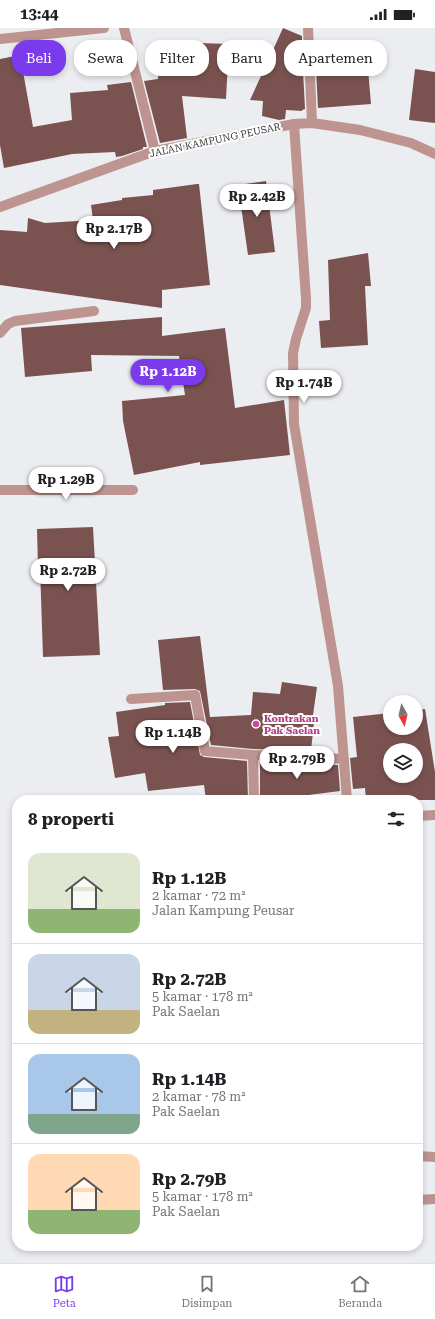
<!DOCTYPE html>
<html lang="id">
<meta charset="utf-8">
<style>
body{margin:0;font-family:"Roboto Serif",serif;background:#f2f2f2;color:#202124;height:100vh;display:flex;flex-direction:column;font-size:15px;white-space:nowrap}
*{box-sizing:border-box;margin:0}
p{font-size:13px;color:#757577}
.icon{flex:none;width:22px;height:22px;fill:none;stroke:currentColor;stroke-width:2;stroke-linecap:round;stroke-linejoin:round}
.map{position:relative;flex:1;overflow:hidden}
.sheet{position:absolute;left:12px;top:767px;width:411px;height:456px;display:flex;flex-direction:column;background:#fff;border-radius:16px;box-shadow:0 2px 6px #0003}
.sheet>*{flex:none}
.guide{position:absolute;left:12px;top:12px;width:411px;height:36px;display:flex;gap:8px}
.needle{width:26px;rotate:172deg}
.buttons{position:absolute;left:383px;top:667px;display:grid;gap:8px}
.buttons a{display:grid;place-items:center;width:40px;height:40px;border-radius:50%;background:#fff;box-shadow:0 2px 6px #0003;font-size:20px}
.price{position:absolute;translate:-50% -34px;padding:0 9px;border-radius:14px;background:#fff;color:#222;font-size:13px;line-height:26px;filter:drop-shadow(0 1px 2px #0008)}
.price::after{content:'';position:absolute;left:50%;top:24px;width:12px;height:9px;margin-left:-6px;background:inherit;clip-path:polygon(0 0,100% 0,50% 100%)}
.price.on{background:#7c3aed;color:#fff}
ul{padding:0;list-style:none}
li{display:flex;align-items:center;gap:12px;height:100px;padding:0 16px}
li+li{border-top:1px solid #e0e0e0}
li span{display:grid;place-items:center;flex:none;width:112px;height:80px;border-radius:12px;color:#555}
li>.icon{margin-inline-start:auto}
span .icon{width:48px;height:48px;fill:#fffc;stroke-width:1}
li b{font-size:17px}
h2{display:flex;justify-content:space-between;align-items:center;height:48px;padding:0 16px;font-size:17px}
.tag{padding:0 14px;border-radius:16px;background:#fff;box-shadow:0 2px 6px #0003;font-size:14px;line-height:36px}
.tag.on{background:#7c3aed;color:#fff}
.status{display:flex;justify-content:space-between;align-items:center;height:28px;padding:0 20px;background:#fff;direction:ltr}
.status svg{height:11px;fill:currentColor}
.tabs{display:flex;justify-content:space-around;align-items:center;height:56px;border-top:1px solid #e0e0e0;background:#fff;font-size:11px;color:#757577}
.tabs a{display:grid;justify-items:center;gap:2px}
.tabs .on{color:#7c3aed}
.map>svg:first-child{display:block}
.building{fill:#7a5350;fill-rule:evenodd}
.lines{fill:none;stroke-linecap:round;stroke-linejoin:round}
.minor{stroke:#bd948f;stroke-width:10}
.hotel-dot{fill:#d1479c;stroke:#fff;stroke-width:1.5}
.labels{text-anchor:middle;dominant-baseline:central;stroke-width:4;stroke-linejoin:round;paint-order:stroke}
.street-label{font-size:10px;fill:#38383a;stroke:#fff}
.hotel-label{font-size:10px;font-weight:bold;fill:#b23c85;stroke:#fff;text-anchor:start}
</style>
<div class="status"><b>13:44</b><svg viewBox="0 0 49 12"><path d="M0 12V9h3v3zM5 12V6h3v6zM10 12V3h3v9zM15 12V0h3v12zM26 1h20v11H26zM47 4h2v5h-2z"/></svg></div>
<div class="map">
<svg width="435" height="1235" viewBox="0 0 435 1235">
<rect width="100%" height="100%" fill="#ebedf1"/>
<path class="building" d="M283,0L302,8V15L298,23H302L305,81L302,82V83L286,82L285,91L279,92L262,88L263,73L250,72Z
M198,15L229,16L226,71L182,68L187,110L160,115L144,53L158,51L159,19L197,20Z
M366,18L371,76L318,80L315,22Z
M20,27L33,99L72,92L70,65L108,62L107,57L131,54L147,119H143V121L122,128L116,129L115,124L72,126L4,140L0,117V31Z
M415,41L435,44V95L409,92Z
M266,153L275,224L248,227L238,157Z
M197,156H199L210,257L162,262V280L0,257V202L27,204L28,190L45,195L93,192L91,177L122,172V170L153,167V162Z
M368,225L371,258H365L368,317L321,320L319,293L330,292L328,232Z
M162,289V308L225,300L235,380L284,372L290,427L200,437V434L134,447L123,393L122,373L185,367L179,328L91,327L92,343L25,349L21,300Z
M93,499L100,627L43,629L40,539H38L37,501Z
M200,608L210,689L251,687L253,664L280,666L282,654L317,659L312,694H314L311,723L253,721L211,717L200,663L195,661L163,662L158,612Z
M190,674L200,727L204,729L247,733L248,772H206L204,757L148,763L145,745L115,750L108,709L119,708L116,684L165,677V675Z
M425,681L435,744V772H366L365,760L353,761L350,730L357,729L353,689L390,685V700H416V682ZM390,722H416V748H390Z
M260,734L338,737L340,763L293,769V772H260Z"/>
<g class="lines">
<path class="minor" d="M124,0L155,123
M308,0L312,95
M0,11L104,0
M294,96L306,271V280L296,311L293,325L294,396L338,658L347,772
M0,179L155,123L294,96L312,95L360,102L411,115L435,126
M0,305L8,296L15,293L94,283
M0,462H133
M131,671L195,667L205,723L253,727L254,772
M253,727L344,731
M418,788L435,787
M418,1128L435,1129
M418,1172L435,1171"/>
</g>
<circle class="hotel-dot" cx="256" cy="696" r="4"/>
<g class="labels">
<g class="street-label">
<text transform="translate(215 112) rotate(-12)">JALAN KAMPUNG PEUSAR</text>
</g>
<g class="hotel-label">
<text x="264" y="690">Kontrakan<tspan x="264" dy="12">Pak Saelan</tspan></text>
</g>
</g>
</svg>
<div class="buttons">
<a><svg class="needle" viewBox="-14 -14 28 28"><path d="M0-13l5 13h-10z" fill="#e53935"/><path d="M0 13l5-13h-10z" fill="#757577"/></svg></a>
<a><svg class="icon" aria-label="layers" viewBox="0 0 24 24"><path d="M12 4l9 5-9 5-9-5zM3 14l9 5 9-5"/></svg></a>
</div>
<b class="price" style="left:257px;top:190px">Rp 2.42B</b>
<b class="price" style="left:114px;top:222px">Rp 2.17B</b>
<b class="price on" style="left:168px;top:365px">Rp 1.12B</b>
<b class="price" style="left:304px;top:376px">Rp 1.74B</b>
<b class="price" style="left:66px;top:473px">Rp 1.29B</b>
<b class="price" style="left:68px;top:564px">Rp 2.72B</b>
<b class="price" style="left:173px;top:726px">Rp 1.14B</b>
<b class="price" style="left:297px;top:752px">Rp 2.79B</b>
<div class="guide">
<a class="tag on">Beli</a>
<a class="tag">Sewa</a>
<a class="tag">Filter</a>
<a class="tag">Baru</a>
<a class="tag">Apartemen</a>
</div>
<section class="sheet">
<h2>8 properti<svg class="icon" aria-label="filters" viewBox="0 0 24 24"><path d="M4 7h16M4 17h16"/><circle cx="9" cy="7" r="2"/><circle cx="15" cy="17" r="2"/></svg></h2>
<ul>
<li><span style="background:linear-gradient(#dfe7d0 70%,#8fb573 0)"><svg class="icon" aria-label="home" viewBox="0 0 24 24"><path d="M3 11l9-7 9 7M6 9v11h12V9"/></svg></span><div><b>Rp 1.12B</b><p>2 kamar · 72 m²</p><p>Jalan Kampung Peusar</p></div></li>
<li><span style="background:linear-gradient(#c9d6e8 70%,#c2b280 0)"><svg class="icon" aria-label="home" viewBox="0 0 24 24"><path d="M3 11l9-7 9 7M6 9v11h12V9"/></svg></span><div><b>Rp 2.72B</b><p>5 kamar · 178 m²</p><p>Pak Saelan</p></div></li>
<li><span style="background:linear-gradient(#a9c7e8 75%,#7fa58c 0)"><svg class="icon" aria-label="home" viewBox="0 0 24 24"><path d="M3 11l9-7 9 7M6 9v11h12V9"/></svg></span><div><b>Rp 1.14B</b><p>2 kamar · 78 m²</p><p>Pak Saelan</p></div></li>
<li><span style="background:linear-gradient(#ffd9b3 70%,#8fb573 0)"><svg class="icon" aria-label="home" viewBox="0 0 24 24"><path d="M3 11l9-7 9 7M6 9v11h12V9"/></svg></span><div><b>Rp 2.79B</b><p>5 kamar · 178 m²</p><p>Pak Saelan</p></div></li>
</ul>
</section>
</div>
<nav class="tabs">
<a class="on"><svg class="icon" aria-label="map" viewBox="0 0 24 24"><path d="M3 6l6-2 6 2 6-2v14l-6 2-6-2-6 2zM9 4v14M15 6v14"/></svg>Peta</a>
<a><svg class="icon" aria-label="saved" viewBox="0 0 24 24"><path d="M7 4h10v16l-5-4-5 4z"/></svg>Disimpan</a>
<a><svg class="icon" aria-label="home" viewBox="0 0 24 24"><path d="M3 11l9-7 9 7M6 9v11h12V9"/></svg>Beranda</a>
</nav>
